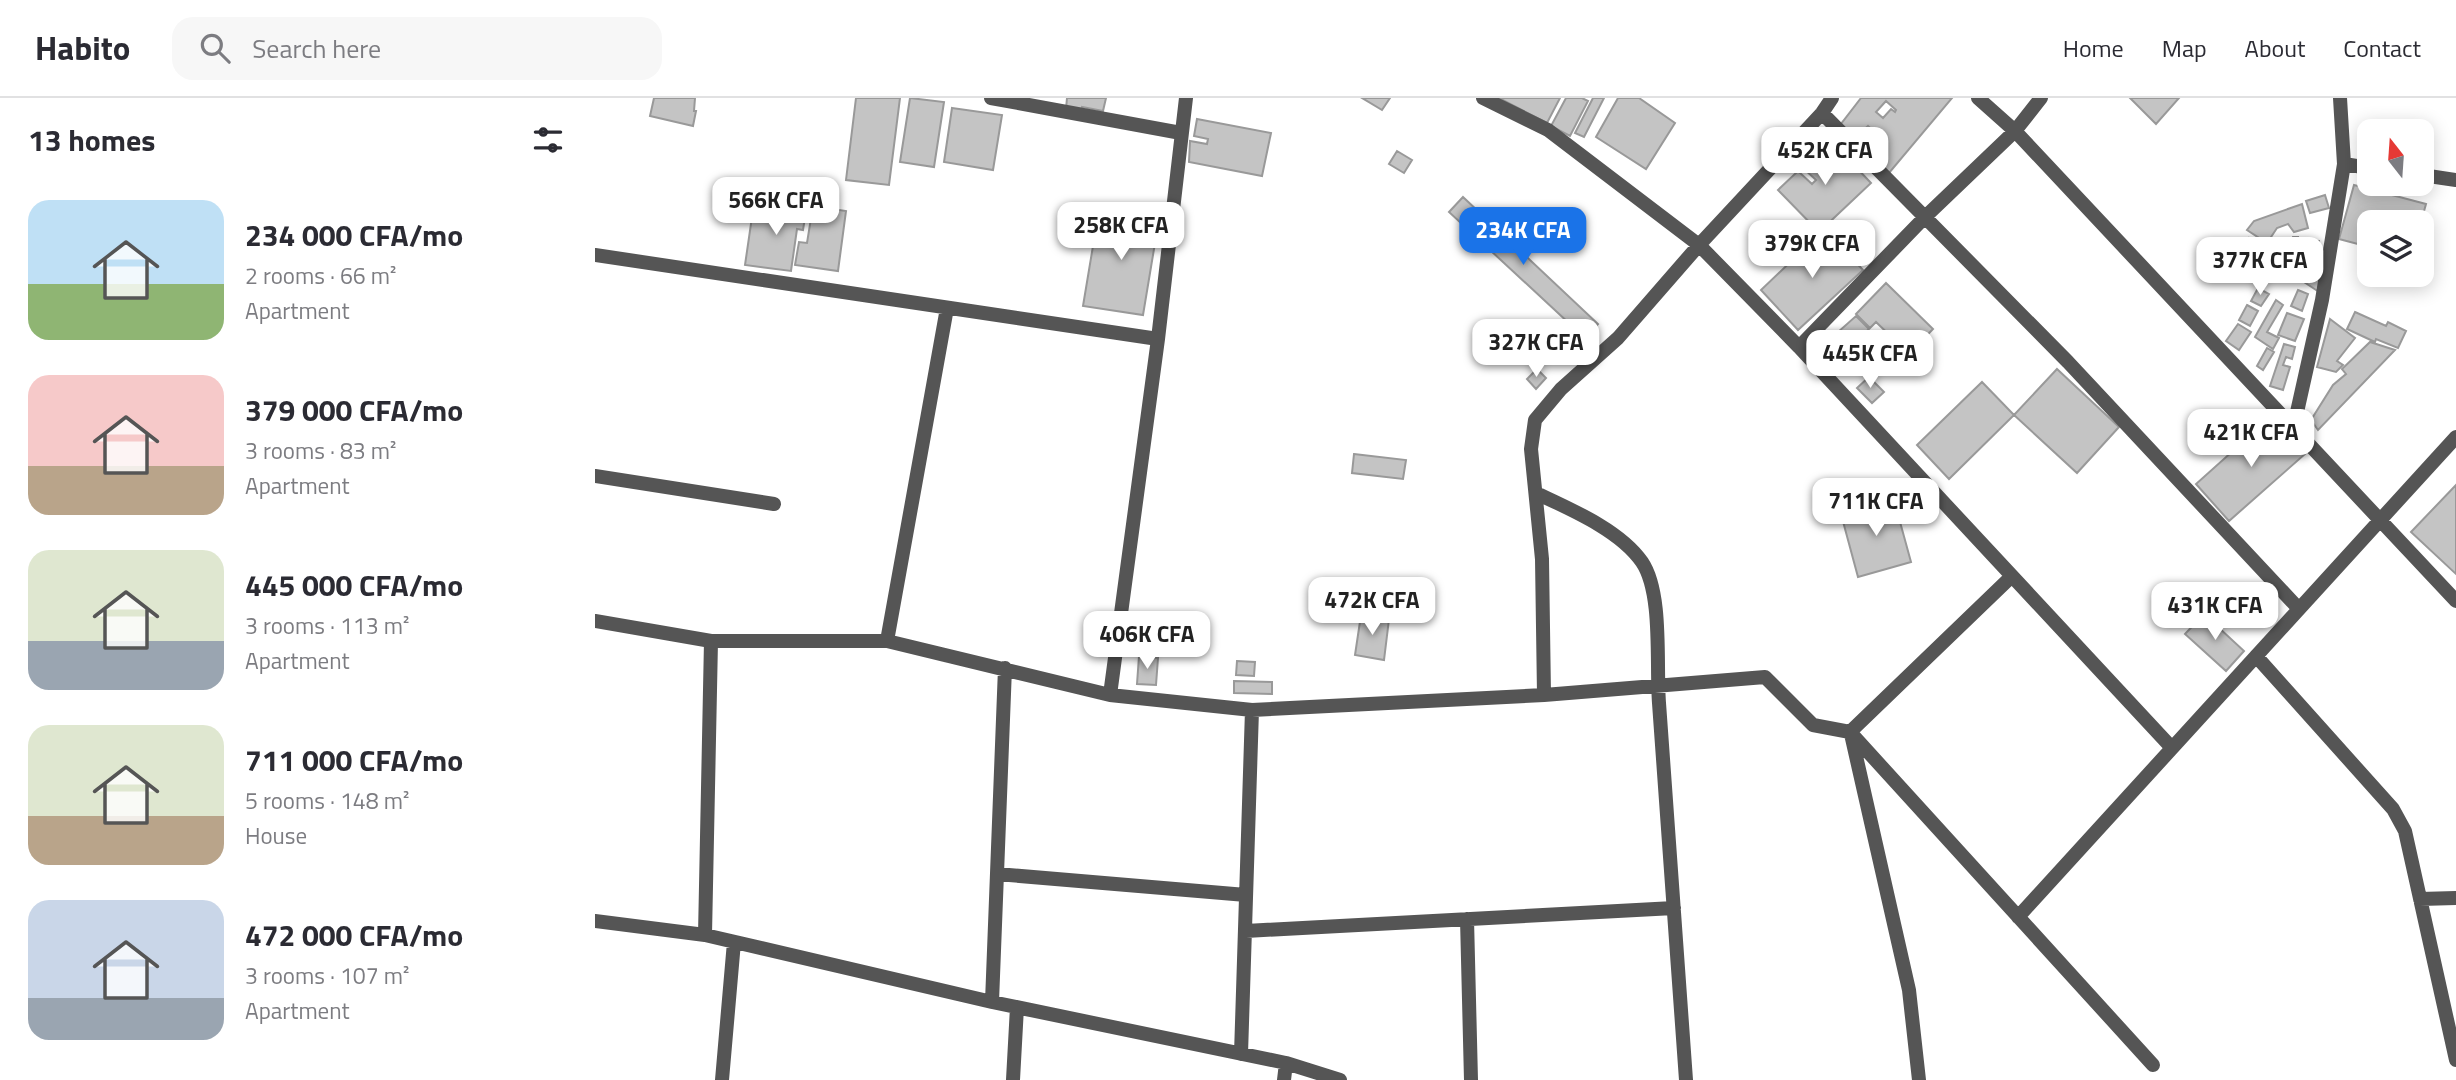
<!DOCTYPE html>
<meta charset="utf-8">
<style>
body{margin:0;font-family:"Titillium Web",sans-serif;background:#f7f7f7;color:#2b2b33;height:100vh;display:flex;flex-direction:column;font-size:26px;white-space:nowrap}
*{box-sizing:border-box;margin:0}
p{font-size:23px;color:#7c7c81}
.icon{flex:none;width:38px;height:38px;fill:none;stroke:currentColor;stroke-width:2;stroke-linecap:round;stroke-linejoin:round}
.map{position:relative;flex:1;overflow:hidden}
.details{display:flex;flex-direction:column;background:#fff;width:595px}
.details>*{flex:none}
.needle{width:46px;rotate:343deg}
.controls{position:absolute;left:1762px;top:21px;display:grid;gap:14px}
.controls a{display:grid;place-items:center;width:77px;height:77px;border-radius:14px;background:#fff;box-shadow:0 4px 18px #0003;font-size:35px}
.price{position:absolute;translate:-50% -60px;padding:0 16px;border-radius:14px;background:#fff;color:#222;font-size:23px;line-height:46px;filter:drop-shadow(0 2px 4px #0008)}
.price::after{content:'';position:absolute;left:50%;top:42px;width:21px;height:16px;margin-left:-10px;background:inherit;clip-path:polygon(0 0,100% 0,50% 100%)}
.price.active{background:#1a73e8;color:#fff}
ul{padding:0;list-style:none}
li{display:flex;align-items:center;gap:21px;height:175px;padding:0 28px}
li span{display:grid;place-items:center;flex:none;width:196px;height:140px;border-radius:21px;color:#555}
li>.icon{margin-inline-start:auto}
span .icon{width:84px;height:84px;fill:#fffc;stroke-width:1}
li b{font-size:30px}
h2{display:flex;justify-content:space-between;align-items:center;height:84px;padding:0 28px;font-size:30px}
header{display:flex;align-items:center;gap:42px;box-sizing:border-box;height:98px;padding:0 35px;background:#fff;border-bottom:2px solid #e1e1e2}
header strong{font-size:33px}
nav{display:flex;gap:38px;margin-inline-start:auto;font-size:24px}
.search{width:490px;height:63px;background:#f7f7f7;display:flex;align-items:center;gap:18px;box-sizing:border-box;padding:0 24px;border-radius:21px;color:#7c7c81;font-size:26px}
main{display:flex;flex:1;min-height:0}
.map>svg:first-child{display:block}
.building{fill:#c4c4c4;stroke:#999;stroke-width:2;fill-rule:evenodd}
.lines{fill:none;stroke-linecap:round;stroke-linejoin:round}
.street{stroke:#555;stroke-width:14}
</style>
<header>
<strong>Habito</strong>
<div class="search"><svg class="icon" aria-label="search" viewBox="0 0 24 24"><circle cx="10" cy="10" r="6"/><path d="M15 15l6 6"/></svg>Search here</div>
<nav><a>Home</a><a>Map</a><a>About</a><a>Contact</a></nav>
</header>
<main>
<section class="details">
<h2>13 homes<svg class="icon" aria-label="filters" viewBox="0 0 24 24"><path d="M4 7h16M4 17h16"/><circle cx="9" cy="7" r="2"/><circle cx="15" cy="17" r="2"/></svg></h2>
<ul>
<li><span style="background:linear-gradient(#bfe0f5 60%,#8fb573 0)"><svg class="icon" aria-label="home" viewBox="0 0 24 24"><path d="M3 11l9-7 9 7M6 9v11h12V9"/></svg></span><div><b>234 000 CFA/mo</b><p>2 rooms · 66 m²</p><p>Apartment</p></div></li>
<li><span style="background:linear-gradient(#f6c9c9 65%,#b9a48a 0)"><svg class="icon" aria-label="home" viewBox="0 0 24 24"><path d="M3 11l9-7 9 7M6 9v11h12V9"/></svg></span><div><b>379 000 CFA/mo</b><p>3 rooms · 83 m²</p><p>Apartment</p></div></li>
<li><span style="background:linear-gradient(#dfe7d0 65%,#9aa5b1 0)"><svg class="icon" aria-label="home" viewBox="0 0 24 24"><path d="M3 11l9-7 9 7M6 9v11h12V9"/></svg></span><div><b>445 000 CFA/mo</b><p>3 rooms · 113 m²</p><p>Apartment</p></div></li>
<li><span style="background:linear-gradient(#dfe7d0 65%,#b9a48a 0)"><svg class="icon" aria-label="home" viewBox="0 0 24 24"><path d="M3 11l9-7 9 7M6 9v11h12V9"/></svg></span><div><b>711 000 CFA/mo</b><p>5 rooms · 148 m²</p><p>House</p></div></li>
<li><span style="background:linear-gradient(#c9d6e8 70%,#9aa5b1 0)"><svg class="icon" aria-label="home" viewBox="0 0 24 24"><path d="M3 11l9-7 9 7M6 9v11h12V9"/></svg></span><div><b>472 000 CFA/mo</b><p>3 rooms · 107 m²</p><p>Apartment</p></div></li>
</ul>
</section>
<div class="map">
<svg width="1861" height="982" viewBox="0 0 1861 982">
<rect width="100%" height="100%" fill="#fff"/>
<path class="building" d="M59,0H100L99,13H101L98,28L55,18Z
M261,0H305L294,87L251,82Z
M315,0L349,4L339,69L305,64Z
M472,0H511L508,13L487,9L486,13L471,11Z
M767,0H795L787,12Z
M904,0H965L952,25Z
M971,0H987L993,3L975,38L956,28Z
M998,0H1009L989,39L980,35Z
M1023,0H1044L1080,25L1051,71L1001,39Z
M1266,0H1357L1294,75L1267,47L1280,35L1273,28L1260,40L1246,26ZM1291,3L1301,12L1300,14L1296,11L1288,20L1281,14Z
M1535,0H1584L1561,26Z
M357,10L407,17L398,72L349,64Z
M602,21L676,35L667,78L594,64L595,43L612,46L613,41L599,38Z
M1237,44L1276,85L1224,134L1183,92L1203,73L1217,86L1221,82L1207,69L1223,54L1236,67L1239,65L1227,53Z
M802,53L817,62L809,75L794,66Z
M1759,87L1831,106L1826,124H1774V149L1744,141Z
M1730,97L1734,110L1715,115L1711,103Z
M868,99L1003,226L990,240L854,114Z
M181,102L212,107L208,132L202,131L196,173L150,167L157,119L178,122Z
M1707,106L1713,130L1699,134L1693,126L1682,130L1672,145L1652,132L1659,123Z
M218,108L251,113L243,173L200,167L204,144L212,145Z
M504,112L564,121L548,217L488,208Z
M1230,131L1268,172L1203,232L1166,192Z
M1698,139H1703L1700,175L1677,166L1681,154L1695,150Z
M1654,140L1666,149L1657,161L1645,152Z
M1707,142L1724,143V194L1706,182Z
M1291,185L1338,231L1314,256L1281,224L1275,230L1261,216Z
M1663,190L1674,196L1666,208L1656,203Z
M1703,192L1713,196L1707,213L1696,208Z
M1681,202L1688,207L1672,234L1684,240L1678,251L1660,239Z
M1652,207L1663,213L1655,228L1644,222Z
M1760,214L1791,228L1793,224L1811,233L1803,250L1781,241L1780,244L1752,231Z
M1692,215L1709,221L1700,243L1683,237Z
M1261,218L1274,231L1237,265L1225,250Z
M1735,221L1760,240L1742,263L1748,267L1741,274L1722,269Z
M1643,226L1656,234L1644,252L1631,243Z
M1775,244L1800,252L1723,332L1716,322L1738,287L1751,276L1747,271Z
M1689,246L1700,249L1697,261L1691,259L1688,267L1695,269L1688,292L1675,288Z
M1672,250L1679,254L1668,272L1662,268Z
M942,271L951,280L941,291L932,281Z
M1462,271L1524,329L1482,375L1419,317Z
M1274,279L1289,294L1277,305L1262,290Z
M1387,284L1419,317L1354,381L1322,347Z
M1677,318L1710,356L1634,423L1601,386Z
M759,356L811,362L808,381L757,375Z
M1861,387V476L1816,434Z
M1299,402L1316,464L1263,479L1246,416Z
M1609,516L1649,553L1631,573L1590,536Z
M766,517L794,521L789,562L760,557Z
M544,558L563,560L561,587L542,586Z
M642,563L660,564L659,578L641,577Z
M639,583L677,584V596L639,595Z"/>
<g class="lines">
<path class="street" d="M396,0L586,35
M888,0L953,32L1104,147L1204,249L1577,650
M1383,0L1420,33L1861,503
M1227,15L1473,264L1704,511
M1749,66L1774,70
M1827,77L1861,82
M0,157L563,241
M1204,249L1330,119L1420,33L1446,0
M1698,332L1727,202L1749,66L1745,0
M0,378L179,406
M941,395C975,411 1025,432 1047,464C1068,495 1061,566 1064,605C1073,731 1082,856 1091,982
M0,523L116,543H292L515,597L657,612L949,597L1170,579L1218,627L1255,634L1558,967
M292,543L352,210
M1661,558L1798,711L1810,733L1861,962
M515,597L563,241L591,0
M949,597L947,461L936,351L940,322L966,291L1023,240L1104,147L1227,15L1237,0
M1255,634L1417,478
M1256,636L1314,892L1324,982
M402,776L651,797
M1825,801L1861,800
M1423,819L1861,339
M872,821L876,982
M0,823L110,837L397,904L691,965L745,982
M651,833L1079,810
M110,837L116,543
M397,904L410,570
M646,956L657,612
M127,982L139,844
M418,982L422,909
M689,982L691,965"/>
</g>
</svg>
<div class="controls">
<a><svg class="needle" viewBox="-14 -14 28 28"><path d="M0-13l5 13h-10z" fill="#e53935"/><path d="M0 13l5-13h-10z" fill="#7c7c81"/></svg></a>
<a><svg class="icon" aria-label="layers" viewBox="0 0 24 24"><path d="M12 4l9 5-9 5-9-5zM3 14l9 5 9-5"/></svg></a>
</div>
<b class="price" style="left:1230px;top:89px">452K CFA</b>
<b class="price" style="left:181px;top:139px">566K CFA</b>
<b class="price" style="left:526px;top:164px">258K CFA</b>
<b class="price active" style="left:928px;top:169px">234K CFA</b>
<b class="price" style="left:1217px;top:182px">379K CFA</b>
<b class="price" style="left:1665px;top:199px">377K CFA</b>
<b class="price" style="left:941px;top:281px">327K CFA</b>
<b class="price" style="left:1275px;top:292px">445K CFA</b>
<b class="price" style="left:1656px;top:371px">421K CFA</b>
<b class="price" style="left:1281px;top:440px">711K CFA</b>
<b class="price" style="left:777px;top:539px">472K CFA</b>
<b class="price" style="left:1620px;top:544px">431K CFA</b>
<b class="price" style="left:552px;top:573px">406K CFA</b>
</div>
</main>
